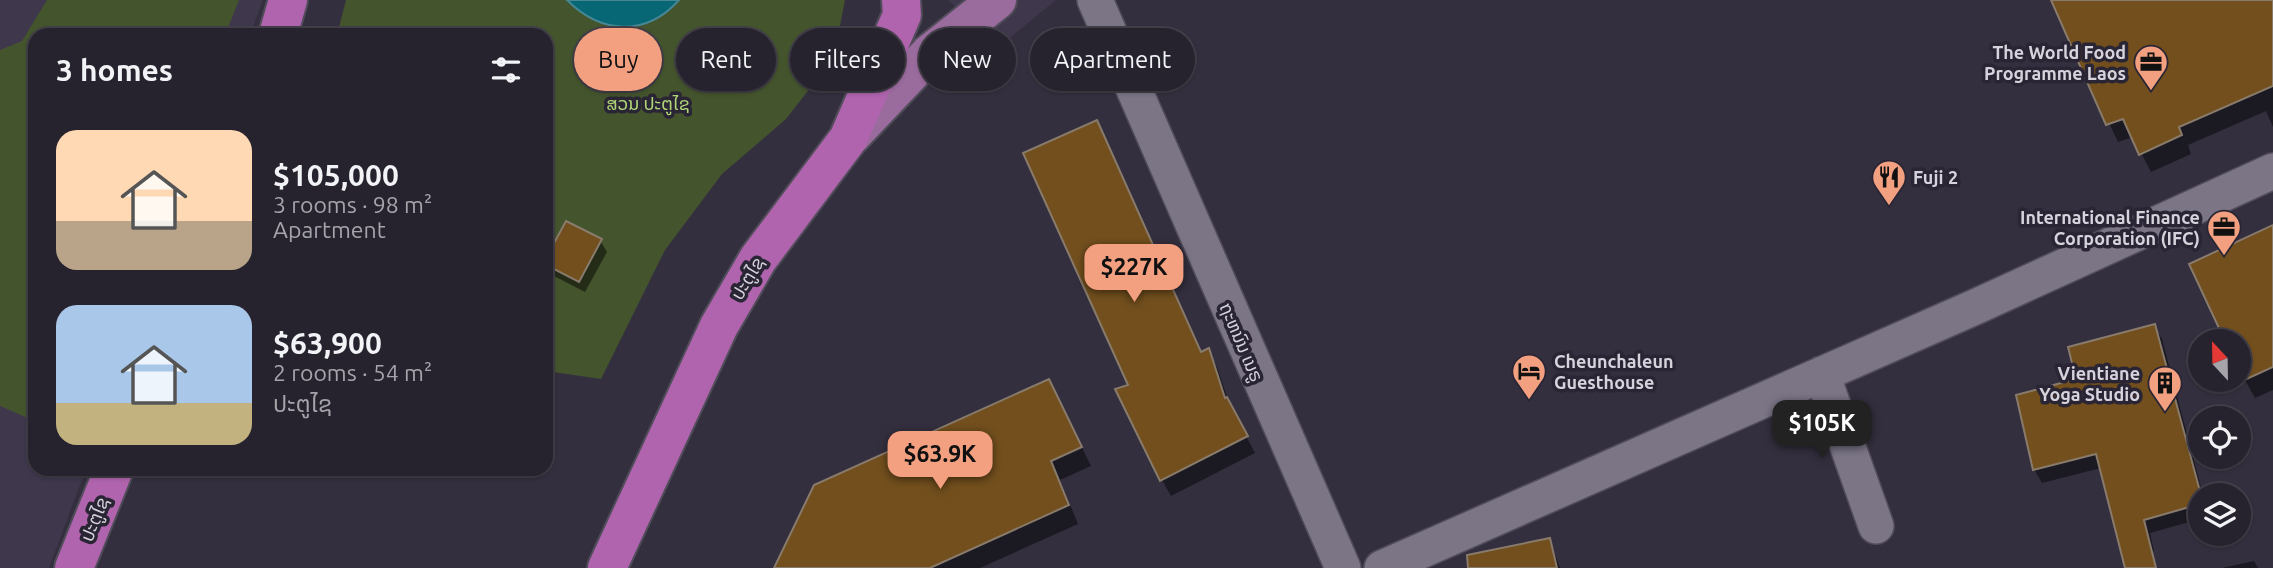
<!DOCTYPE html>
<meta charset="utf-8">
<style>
body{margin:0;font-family:Ubuntu,"Noto Sans Lao",sans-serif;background:#2f2b36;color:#f1f3f6;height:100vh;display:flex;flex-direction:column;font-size:26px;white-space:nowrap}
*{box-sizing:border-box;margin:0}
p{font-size:23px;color:#a4a4aa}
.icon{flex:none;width:38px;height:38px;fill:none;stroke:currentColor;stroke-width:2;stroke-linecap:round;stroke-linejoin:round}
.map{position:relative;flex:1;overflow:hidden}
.drawer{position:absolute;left:28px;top:28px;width:525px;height:448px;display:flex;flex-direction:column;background:#27232e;border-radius:21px;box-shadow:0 2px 5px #0004,0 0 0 2px #43404a}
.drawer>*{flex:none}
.hud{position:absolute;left:574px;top:28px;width:665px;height:63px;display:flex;gap:14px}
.needle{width:46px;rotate:338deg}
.buttons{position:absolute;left:2188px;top:329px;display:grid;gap:14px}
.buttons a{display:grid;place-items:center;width:63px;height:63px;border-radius:50%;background:#27232e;box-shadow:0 2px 5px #0004,0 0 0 2px #43404a;font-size:35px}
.price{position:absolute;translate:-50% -60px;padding:0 16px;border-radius:14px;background:#f3a081;color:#111;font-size:23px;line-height:46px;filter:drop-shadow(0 2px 4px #0008)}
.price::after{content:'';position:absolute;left:50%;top:42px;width:21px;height:16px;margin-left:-10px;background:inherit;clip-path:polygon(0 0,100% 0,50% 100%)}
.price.selected{background:#222;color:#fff}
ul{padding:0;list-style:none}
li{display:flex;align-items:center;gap:21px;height:175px;padding:0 28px}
li span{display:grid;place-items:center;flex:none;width:196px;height:140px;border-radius:21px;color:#555}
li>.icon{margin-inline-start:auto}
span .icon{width:84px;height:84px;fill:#fffc;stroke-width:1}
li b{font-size:30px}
h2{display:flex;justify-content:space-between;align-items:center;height:84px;padding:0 28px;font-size:30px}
.pill{padding:0 24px;border-radius:32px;background:#27232e;box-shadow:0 2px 5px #0004,0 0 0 2px #43404a;font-size:24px;line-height:63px}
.pill.selected{background:#f3a081;color:#111}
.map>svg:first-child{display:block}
.built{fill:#3f374c}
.green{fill:#44542d}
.water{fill:#076775;stroke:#458794;stroke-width:2}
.shadow{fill:#0007}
.building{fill:#724f1d;stroke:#887b6c;stroke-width:2}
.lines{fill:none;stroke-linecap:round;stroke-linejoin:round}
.minor-casing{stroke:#504c59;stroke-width:38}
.major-casing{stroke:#504c59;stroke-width:42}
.highway-casing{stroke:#504c59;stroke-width:42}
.minor{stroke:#7b7586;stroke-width:35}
.major{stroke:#9a6b9d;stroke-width:38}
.highway{stroke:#af64ad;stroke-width:38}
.labels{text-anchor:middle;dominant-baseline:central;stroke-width:7;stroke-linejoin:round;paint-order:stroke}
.poi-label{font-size:18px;font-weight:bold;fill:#d7d3dd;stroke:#2a2534;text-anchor:end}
.park-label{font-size:18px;fill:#b0d777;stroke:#2a2534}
.street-label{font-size:18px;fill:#d7d3dd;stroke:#2a2534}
</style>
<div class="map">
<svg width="2273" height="568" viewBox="0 0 2273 568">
<rect width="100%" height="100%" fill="#342f3e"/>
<path class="built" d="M0,0H263L250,35H35V469H86L49,568H0Z
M948,0H1056L1000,46Z"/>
<path class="green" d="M47,0H239L225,35H35V413L30,419L0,406V50L22,41Z
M346,0H845L837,41L818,78L786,119L722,174L665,250L601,379L546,371V35H337Z"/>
<path class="water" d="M567,0H679C646,37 601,34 567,0Z"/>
<path class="shadow" d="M2051,0H2273V127L2266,111L2188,145L2191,154L2151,172L2133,137L2118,142Z
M1105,139L1202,353L1208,351L1217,367L1229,403L1255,453L1171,496L1162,480L1130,386Z
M2273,227V390L2255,398L2245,380L2238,341H2227L2192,264Z
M600,240L607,252L585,292L552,275L546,265V262Z
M2154,326L2162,339L2203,495H2200V519L2150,533L2154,551L2128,557L2101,468L2042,483L2034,469L2079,380Z
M1058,399L1091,466L1060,480L1078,524L980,568H775Z
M1550,540L1560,568H1482Z
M2254,561L2258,568H2222Z"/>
<path class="building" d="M2051,0H2273V86L2179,127L2182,135L2139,155L2123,119L2106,125Z
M1097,120L1201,352L1209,348L1225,398L1227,397L1248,436L1160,481L1115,389L1128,385L1023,153Z
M566,221L602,239L579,282L546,265V258Z
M2273,225V367L2238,383V341H2225L2189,264Z
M2155,324L2201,495L2200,504L2144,520L2156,568H2125L2096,454L2033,470L2016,395L2076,379L2068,347Z
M1049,379L1082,447L1051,461L1069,505L930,568H774L814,485Z
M1550,538L1557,568H1468L1467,555Z"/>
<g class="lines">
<g class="minor-casing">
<path id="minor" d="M1095,0L1343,568
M1822,374L1876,526
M1382,568L1975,307L2273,171"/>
</g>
<g class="major-casing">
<path id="major" d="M852,135L929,54L997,0"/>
</g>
<g class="highway-casing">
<path id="highway" d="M278,35L288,0
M74,568L114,469
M607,568L719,326L758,259L848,139L902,15L901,0"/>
</g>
<use href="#minor" class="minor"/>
<use href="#major" class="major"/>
<use href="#highway" class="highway"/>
</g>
<defs>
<g id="office-pin" transform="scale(1.75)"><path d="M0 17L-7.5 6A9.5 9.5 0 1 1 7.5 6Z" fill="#f3a081" stroke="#2a2534"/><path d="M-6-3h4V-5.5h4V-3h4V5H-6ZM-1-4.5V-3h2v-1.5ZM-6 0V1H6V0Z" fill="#111"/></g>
<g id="restaurant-pin" transform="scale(1.75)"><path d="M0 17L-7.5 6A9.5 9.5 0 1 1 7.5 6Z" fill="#f3a081" stroke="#2a2534"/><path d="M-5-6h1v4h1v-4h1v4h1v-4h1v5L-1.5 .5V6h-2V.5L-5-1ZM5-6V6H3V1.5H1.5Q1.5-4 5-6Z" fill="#111"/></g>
<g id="hotel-pin" transform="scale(1.75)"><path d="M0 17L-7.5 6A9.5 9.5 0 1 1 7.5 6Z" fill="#f3a081" stroke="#2a2534"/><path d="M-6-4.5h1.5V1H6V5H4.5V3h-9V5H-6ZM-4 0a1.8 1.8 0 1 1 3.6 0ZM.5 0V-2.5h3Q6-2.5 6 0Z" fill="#111"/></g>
<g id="building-pin" transform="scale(1.75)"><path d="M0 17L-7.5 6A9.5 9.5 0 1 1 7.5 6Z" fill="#f3a081" stroke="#2a2534"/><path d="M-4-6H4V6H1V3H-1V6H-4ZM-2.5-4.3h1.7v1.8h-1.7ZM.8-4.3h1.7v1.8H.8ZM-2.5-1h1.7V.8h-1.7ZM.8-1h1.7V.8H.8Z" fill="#111"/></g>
</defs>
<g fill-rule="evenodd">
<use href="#office-pin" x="2151" y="62"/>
<use href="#restaurant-pin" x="1889" y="177"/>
<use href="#office-pin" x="2224" y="227"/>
<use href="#hotel-pin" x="1529" y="371"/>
<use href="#building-pin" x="2165" y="383"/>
</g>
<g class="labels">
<g class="poi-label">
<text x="2126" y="52">The World Food<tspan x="2126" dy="21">Programme Laos</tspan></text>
<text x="1913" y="177" text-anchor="start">Fuji 2</text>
<text x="2200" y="217">International Finance<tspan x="2200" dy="21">Corporation (IFC)</tspan></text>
<text x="1554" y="361" text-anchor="start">Cheunchaleun<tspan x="1554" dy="21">Guesthouse</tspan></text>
<text x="2140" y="373">Vientiane<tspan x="2140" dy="21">Yoga Studio</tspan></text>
</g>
<g class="park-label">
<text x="648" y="103">ສວນ ປະຕູໄຊ</text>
</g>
<g class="street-label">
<text transform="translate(747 278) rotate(-59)">ປະຕູໄຊ</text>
<text transform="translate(1242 342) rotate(67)">ຖະຫນົນ ເນຣູ</text>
<text transform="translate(94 519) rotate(-68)">ປະຕູໄຊ</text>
</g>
</g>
</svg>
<div class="buttons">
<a><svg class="needle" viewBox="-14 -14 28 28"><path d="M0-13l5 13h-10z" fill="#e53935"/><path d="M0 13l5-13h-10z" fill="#a4a4aa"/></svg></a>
<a><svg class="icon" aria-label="locate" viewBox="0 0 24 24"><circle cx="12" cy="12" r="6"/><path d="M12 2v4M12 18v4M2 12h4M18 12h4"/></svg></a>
<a><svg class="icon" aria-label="layers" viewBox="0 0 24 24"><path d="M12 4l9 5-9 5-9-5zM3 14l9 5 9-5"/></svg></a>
</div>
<b class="price" style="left:1134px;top:304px">$227K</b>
<b class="price selected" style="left:1822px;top:460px">$105K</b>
<b class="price" style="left:940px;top:491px">$63.9K</b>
<div class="hud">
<a class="pill selected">Buy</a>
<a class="pill">Rent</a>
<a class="pill">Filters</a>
<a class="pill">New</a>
<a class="pill">Apartment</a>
</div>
<section class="drawer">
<h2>3 homes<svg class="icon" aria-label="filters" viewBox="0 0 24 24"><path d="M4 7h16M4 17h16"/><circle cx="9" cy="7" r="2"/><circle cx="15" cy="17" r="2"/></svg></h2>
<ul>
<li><span style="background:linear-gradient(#ffd9b3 65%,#b9a48a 0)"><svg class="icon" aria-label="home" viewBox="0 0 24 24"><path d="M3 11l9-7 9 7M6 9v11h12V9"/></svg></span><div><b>$105,000</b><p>3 rooms · 98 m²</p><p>Apartment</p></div></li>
<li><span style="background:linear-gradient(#a9c7e8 70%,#c2b280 0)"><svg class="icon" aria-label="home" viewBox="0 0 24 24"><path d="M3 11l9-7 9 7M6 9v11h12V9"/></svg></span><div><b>$63,900</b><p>2 rooms · 54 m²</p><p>ປະຕູໄຊ</p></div></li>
</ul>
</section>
</div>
